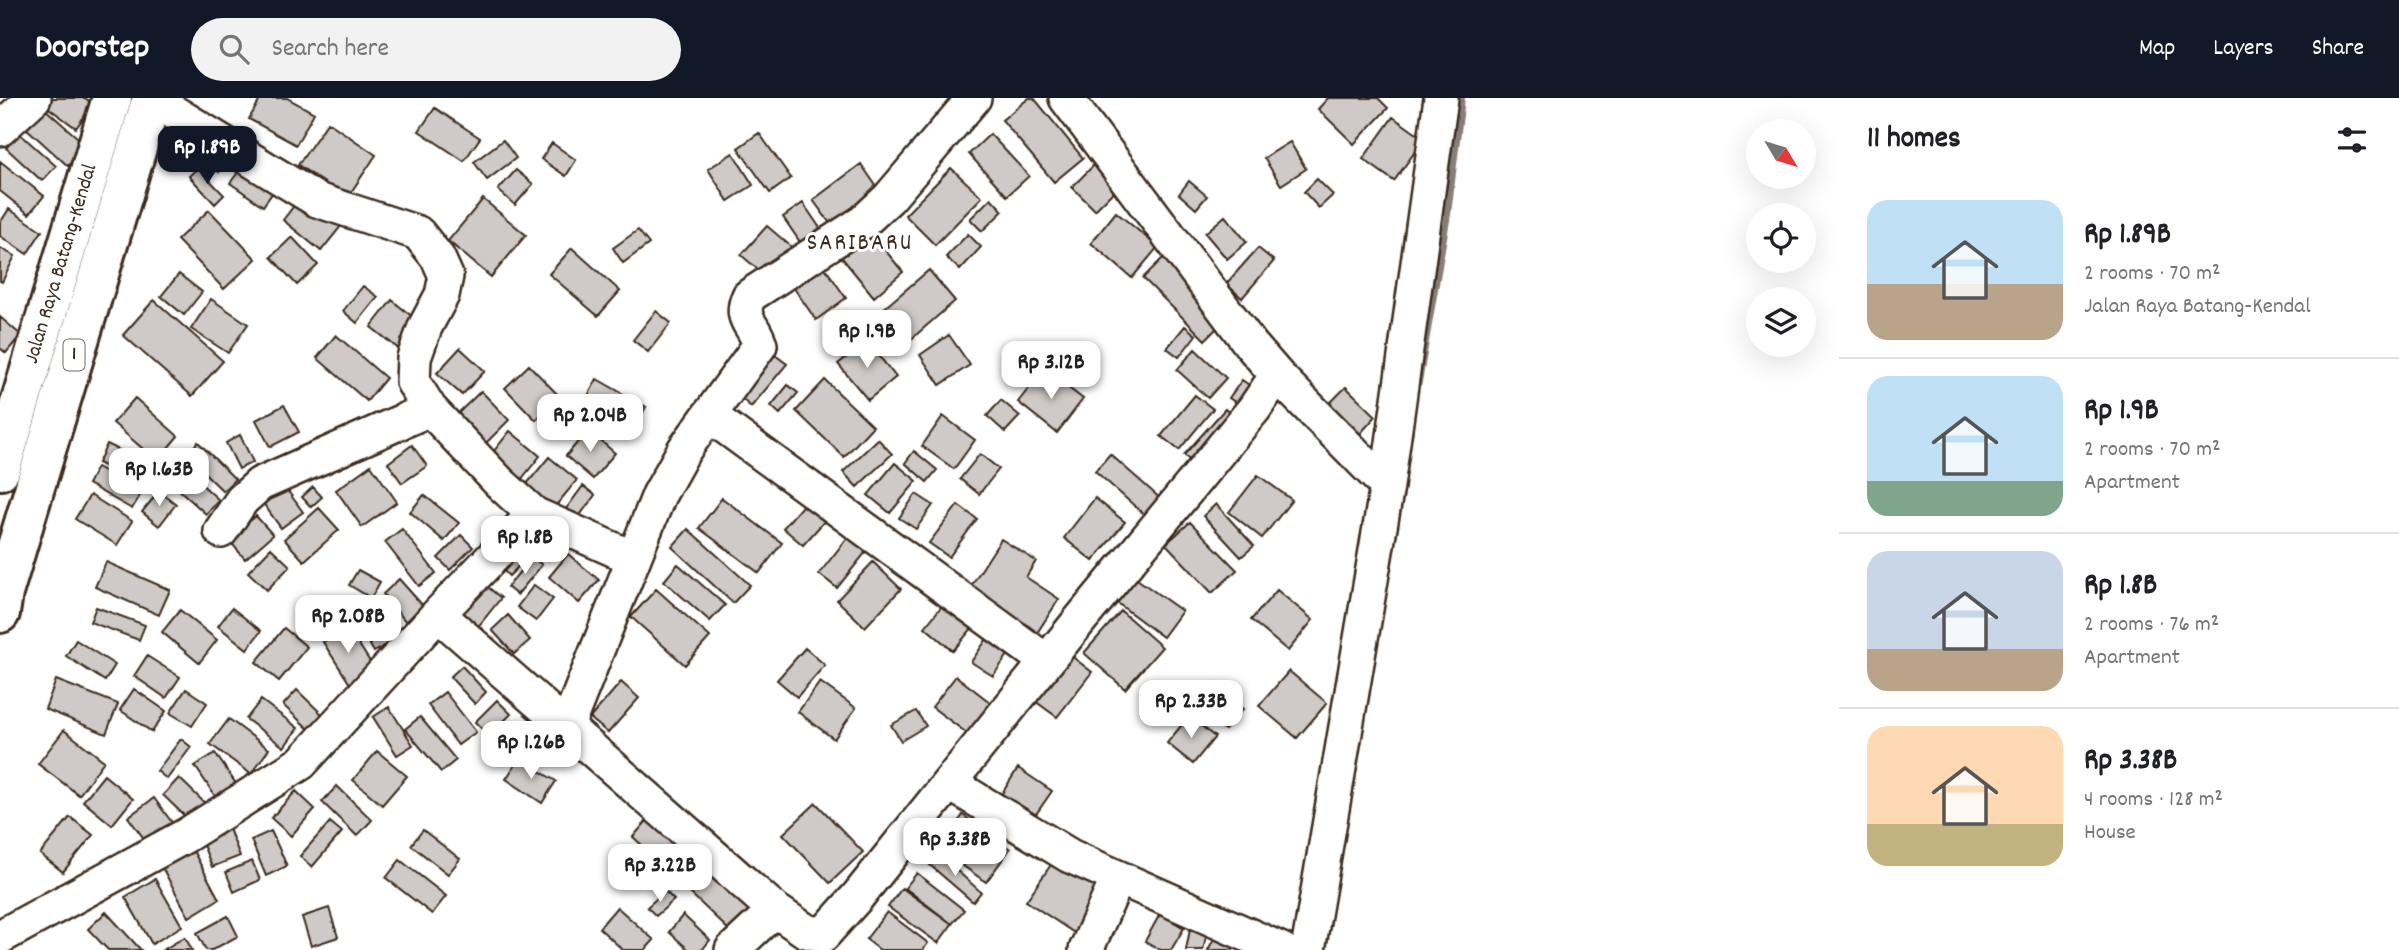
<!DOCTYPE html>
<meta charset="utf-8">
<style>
body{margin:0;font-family:Dekko,sans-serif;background:#f2f2f2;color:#202124;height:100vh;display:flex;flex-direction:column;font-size:26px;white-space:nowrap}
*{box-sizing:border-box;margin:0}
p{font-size:23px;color:#757577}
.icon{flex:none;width:38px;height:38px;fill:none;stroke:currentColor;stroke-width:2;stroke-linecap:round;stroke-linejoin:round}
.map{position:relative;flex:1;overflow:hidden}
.sheet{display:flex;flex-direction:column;background:#fff;width:560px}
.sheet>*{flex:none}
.needle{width:46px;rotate:128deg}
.controls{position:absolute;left:1746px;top:21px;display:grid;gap:14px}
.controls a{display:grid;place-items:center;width:70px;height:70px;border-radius:50%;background:#fff;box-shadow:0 7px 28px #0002;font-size:35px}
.price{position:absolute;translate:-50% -60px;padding:0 16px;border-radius:14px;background:#fff;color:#222;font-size:23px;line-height:46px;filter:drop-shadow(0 2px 4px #0008)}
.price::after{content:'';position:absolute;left:50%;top:42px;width:21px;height:16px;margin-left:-10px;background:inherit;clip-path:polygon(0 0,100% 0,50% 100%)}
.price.current{background:#111827;color:#fff}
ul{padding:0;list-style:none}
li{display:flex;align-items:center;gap:21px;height:175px;padding:0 28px}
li+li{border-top:2px solid #e0e0e0}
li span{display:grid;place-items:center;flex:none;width:196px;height:140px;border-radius:21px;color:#555}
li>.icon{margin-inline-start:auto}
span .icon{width:84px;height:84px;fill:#fffc;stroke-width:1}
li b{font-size:30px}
h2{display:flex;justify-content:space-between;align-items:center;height:84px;padding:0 28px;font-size:30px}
header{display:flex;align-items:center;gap:42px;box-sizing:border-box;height:98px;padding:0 35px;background:#111827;color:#fff}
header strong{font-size:33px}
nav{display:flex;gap:38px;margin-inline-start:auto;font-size:24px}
.search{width:490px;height:63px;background:#f2f2f2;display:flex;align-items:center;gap:18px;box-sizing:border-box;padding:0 24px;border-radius:38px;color:#757577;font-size:26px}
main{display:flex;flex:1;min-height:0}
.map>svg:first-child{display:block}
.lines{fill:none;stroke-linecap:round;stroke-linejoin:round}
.stream{stroke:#887e77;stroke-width:8}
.building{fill:#cfcac7;stroke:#3b2a1e;stroke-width:2}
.minor-casing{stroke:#3b2a1e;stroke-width:38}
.highway-casing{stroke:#3b2a1e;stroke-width:44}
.minor{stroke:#fff;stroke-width:33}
.highway{stroke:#fff;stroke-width:38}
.labels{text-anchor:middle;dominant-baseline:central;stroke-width:6;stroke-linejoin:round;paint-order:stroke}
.shield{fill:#fff;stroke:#766a62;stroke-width:2}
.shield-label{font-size:19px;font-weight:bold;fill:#3b2a1e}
.street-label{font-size:21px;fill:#3b2a1e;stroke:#fff}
.quarter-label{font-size:24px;letter-spacing:2px;fill:#3b2a1e;stroke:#fff}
</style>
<header>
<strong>Doorstep</strong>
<div class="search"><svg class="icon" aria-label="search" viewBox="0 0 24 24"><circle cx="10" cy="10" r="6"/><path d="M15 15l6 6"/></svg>Search here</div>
<nav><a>Map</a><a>Layers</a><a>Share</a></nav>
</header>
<main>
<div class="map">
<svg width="1839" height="852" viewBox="0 0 1839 852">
<rect width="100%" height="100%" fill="#fff"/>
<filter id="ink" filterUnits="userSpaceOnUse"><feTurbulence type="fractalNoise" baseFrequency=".0143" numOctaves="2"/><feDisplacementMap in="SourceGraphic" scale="14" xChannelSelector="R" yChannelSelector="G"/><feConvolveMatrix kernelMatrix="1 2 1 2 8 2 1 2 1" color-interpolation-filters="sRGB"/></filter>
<g filter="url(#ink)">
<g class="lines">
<path class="stream" d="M1418,284L1447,116L1461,0"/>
</g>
<path class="building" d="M51,0H85L93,6L76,30L46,8Z
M261,0H287L314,15L296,47L249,21Z
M1029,0H1034L1083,60L1054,84L1002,22Z
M1328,0H1378L1388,10L1354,46L1318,11Z
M44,10L86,47L68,68L26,30Z
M435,10L480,40L464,63L419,33Z
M1393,19L1424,41L1394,83L1363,61Z
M328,24L376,57L347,100L298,67Z
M19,35L56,68L42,83L6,50Z
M759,35L791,80L770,95L738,50Z
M990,36L1029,78L1007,98L969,56Z
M206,40L231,58L219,74L194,56Z
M503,42L516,60L487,82L474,64Z
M1290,44L1306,71L1281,87L1264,60Z
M552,45L576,62L566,78L541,61Z
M733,55L753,87L728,103L708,71Z
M1099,62L1122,85L1095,112L1072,89Z
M0,63L44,98L29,116L0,93Z
M246,64L278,87L263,108L230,85Z
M861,66L879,92L832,128L813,102Z
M198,70L224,97L215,106L189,78Z
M951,70L982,99L935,147L905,117Z
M516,72L533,86L515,107L498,92Z
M1317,81L1333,97L1319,110L1304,94Z
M1189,83L1207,98L1196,111L1179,96Z
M303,96L342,127L321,153L283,122Z
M991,100L1003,113L982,133L970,121Z
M483,101L526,137L491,179L448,143Z
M803,105L820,130L800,144L783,119Z
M9,111L42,133L27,156L0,138V125Z
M209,112L256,161L224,191L177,142Z
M1116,114L1158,149L1132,180L1091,145Z
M1225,118L1247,144L1227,161L1205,135Z
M767,128L794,151L769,181L741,157Z
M867,130L903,174L874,199L838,155Z
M638,132L649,146L623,165L613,150Z
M968,136L981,149L960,172L946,159Z
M292,139L318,167L297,187L271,159Z
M0,150L15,158L2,184L0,183Z
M572,150L620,193L598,218L549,176Z
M1258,150L1274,163L1242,200L1226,186Z
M1164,159L1226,221L1205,242L1143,180Z
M819,161L846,200L816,222L789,183Z
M929,172L955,203L909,243L882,212Z
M179,176L202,194L184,217L161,198Z
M363,188L378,199L357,225L343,213Z
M211,201L248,226L228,255L191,231Z
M154,202L223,263L192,298L123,237Z
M392,202L421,226L400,252L371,229Z
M656,213L671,225L648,254L633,242Z
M0,219L21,237L6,255L0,250Z
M1185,228L1196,237L1179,259L1167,250Z
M336,237L386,280L367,303L317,260Z
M949,237L970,267L940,287L920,257Z
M867,243L896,279L868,302L838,266Z
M460,250L485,273L462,297L437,275Z
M1195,251L1226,280L1208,300L1177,272Z
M775,257L787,266L751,309L740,299Z
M529,267L560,299L536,322L505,290Z
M1044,271L1083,301L1057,335L1018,304Z
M597,281L646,309L632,334L583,307Z
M825,282L873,328L844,359L796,313Z
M1242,282L1259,294L1247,312L1229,300Z
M788,287L798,295L780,316L771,308Z
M1346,289L1376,318L1359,337L1328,307Z
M481,293L509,322L478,353L449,324Z
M1195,297L1213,311L1179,352L1161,338Z
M135,300L178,338L157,363L113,325Z
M1001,302L1020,318L1005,334L987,318Z
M284,307L299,334L270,349L256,322Z
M1225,311L1241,324L1199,371L1184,357Z
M943,318L975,342L954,371L922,348Z
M588,332L615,355L593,381L566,358Z
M510,333L540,358L520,383L490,358Z
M240,337L253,364L239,371L226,345Z
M878,341L892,356L857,389L843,374Z
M198,344L235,381L223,393L186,357Z
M107,346L156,370L146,389L98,365Z
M412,347L427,368L402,385L388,365Z
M914,353L937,372L927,384L905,365Z
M980,356L999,371L979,396L960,381Z
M1110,356L1162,402L1147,419L1095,373Z
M549,359L577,382L549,416L521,393Z
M178,365L219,402L206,416L165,379Z
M895,365L917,383L890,415L868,397Z
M371,367L397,404L362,429L336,392Z
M97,369L142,394L132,411L88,386Z
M1258,377L1292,402L1262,440L1229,414Z
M282,385L303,414L281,430L260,401Z
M583,388L595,397L572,428L560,419Z
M313,389L322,399L311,409L302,399Z
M159,393L176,406L159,428L142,414Z
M916,396L933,407L916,431L899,420Z
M90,397L132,423L117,447L75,421Z
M424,397L459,425L444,443L410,414Z
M722,400L782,445L759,475L699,430Z
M1095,400L1125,424L1093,463L1064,440Z
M808,401L829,418L803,447L783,430Z
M1216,406L1254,448L1241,459L1203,418Z
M958,407L977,421L949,459L929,445Z
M319,410L339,432L304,463L284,441Z
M256,418L273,437L245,461L228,441Z
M1190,424L1237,472L1212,495L1166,446Z
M402,431L436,475L419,488L385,444Z
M688,431L750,487L733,505L672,449Z
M461,437L473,449L450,472L438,460Z
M848,439L866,454L837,490L819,476Z
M1001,441L1036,463L1026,479L1059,501L1035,538L967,494Z
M271,450L290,468L267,492L248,474Z
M512,450L525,462L509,478L497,466Z
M568,456L599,482L579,505L549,479Z
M532,459L542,467L517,497L507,489Z
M106,464L170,492L159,517L95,489Z
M873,464L901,491L865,529L837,502Z
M678,466L725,507L710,523L664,483Z
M358,472L380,484L371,500L349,487Z
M1134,479L1182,513L1163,539L1116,504Z
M399,481L424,509L406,524L383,496Z
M483,485L501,500L477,530L458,514Z
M534,487L553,501L536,523L517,509Z
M656,491L710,539L685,567L631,519Z
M1277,492L1313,522L1288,553L1251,522Z
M376,502L398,540L374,554L352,516Z
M945,504L974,528L953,553L925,529Z
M96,509L145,527L139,542L90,524Z
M232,510L261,533L247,551L218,528Z
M180,512L217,542L199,565L162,534Z
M1121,513L1162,549L1125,591L1084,555Z
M508,517L530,542L514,556L492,532Z
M347,528L374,570L350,586L323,544Z
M284,530L307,549L279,583L256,564Z
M991,535L1013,550L993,578L971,564Z
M76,542L115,567L105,583L66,558Z
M805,550L825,567L797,599L777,582Z
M1070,557L1092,574L1057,619L1035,603Z
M147,558L180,579L166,600L134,578Z
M462,568L486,594L475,606L450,579Z
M1289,573L1327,605L1297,640L1259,608Z
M956,578L991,605L968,636L932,609Z
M56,582L118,606L106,636L45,611Z
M621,584L639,600L608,635L590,620Z
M820,584L856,610L834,641L798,614Z
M1213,585L1243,611L1225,632L1195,606Z
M134,591L166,613L152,634L120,612Z
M186,591L207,605L192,628L170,615Z
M297,592L326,620L313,635L283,607Z
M445,594L476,634L458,647L428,607Z
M261,602L298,630L284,649L246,621Z
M497,602L511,616L489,638L475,624Z
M389,609L413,647L397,657L373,619Z
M916,613L926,628L901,643L891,627Z
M1189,618L1215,639L1193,666L1167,645Z
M420,619L456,662L441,674L405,631Z
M229,621L269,651L251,676L210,646Z
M64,632L104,663L79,697L38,666Z
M181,641L191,649L167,681L157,673Z
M377,653L407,678L382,707L353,682Z
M215,655L243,696L223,710L195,668Z
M519,661L556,683L542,705L506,681Z
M1018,670L1052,693L1034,719L1001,697Z
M104,677L133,701L112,727L83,703Z
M179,680L211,711L195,728L163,697Z
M337,688L372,722L357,738L322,704Z
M296,693L315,711L291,738L271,720Z
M154,700L176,730L151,750L128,719Z
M816,705L863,754L830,785L783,736Z
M963,717L1010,751L986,784L939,751Z
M70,719L93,737L63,774L40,756Z
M650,719L682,747L664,767L633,739Z
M330,724L342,734L312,769L300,758Z
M229,731L240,758L212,769L201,742Z
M423,732L460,761L448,776L411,747Z
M271,733L287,768L266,778L251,742Z
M190,747L219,801L189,819L159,764Z
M938,756L981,794L973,804L930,767Z
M1057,758L1106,790L1076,836L1026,803Z
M400,762L446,798L432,816L386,780Z
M252,763L260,782L234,794L226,774Z
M710,769L755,811L732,835L688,793Z
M917,775L964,812L952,826L905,790Z
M155,781L182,828L152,846L125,799Z
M902,790L952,826L938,845L888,809Z
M665,793L674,802L656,818L647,809Z
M617,809L654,842L645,852H623L599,830Z
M329,810L338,839L311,848L302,819Z
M106,814L141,852H108L88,831Z
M887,814L928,845L923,852H880L866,841Z
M1160,816L1184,830L1171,852H1161L1145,843Z
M683,817L710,842L702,852H689L669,834Z
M228,818L238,838L212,852H206L197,835Z
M1190,831L1207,834L1203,852H1186Z
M1217,835L1237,846L1233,852H1208Z
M185,839L192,852H163Z"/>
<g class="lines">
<g class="minor-casing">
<path id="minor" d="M152,1L317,102L418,135L438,160L446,178L442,197L425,229L414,260L413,284L430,311L500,385L534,416L633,460
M0,31L34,0
M1277,277L1387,388
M709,317L1046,563
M221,433L242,402L260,386L430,311
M438,516L775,812
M567,628L659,397L684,352L760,247C754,225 738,222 749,198L863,124L889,100L974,0
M949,685L1070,758L1282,852
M0,839L185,738L301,665L438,516L534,416
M732,852L775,812L806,833L823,837L858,798L1080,522L1254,311L1277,277L1251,247L1066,0
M1086,852L1118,780
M1308,852L1387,388L1441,0"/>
</g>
<g class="highway-casing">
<g id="highway">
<path id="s1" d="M0,372L112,0"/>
<path d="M0,515L3,495L152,0"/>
</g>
</g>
<use href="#minor" class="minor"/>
<use href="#highway" class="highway"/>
</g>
</g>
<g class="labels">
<rect class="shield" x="63.5" y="241.5" width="21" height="31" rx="5"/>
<g class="shield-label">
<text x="74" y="257">1</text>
</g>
<g class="street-label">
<text stroke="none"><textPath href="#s1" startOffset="215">Jalan Raya Batang-Kendal</textPath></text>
</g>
<g class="quarter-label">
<text x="860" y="146">SARIBARU</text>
</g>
</g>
</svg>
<div class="controls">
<a><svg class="needle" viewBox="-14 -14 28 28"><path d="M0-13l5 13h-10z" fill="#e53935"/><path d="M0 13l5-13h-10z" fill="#757577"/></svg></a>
<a><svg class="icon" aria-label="locate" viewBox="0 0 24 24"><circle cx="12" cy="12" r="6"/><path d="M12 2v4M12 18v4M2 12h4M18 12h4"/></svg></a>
<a><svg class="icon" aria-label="layers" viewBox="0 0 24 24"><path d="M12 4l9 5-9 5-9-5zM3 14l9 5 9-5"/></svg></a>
</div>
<b class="price current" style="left:207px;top:88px">Rp 1.89B</b>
<b class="price" style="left:867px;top:272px">Rp 1.9B</b>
<b class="price" style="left:1051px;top:303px">Rp 3.12B</b>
<b class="price" style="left:590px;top:356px">Rp 2.04B</b>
<b class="price" style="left:159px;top:410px">Rp 1.63B</b>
<b class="price" style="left:525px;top:478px">Rp 1.8B</b>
<b class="price" style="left:348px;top:557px">Rp 2.08B</b>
<b class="price" style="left:1191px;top:642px">Rp 2.33B</b>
<b class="price" style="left:531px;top:683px">Rp 1.26B</b>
<b class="price" style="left:955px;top:780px">Rp 3.38B</b>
<b class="price" style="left:660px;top:806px">Rp 3.22B</b>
</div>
<section class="sheet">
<h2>11 homes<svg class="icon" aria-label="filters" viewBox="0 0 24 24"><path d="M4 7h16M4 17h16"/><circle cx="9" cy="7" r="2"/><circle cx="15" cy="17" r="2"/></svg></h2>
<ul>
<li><span style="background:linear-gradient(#bfe0f5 60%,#b9a48a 0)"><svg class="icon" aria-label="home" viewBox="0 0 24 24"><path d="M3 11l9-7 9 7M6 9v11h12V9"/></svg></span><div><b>Rp 1.89B</b><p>2 rooms · 70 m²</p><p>Jalan Raya Batang-Kendal</p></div></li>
<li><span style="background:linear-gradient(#bfe0f5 75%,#7fa58c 0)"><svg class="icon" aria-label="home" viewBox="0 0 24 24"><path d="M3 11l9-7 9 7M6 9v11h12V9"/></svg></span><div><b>Rp 1.9B</b><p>2 rooms · 70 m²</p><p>Apartment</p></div></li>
<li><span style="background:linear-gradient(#c9d6e8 70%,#b9a48a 0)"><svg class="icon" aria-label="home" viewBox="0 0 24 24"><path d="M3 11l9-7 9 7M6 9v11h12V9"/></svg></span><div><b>Rp 1.8B</b><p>2 rooms · 76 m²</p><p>Apartment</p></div></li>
<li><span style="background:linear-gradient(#ffd9b3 70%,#c2b280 0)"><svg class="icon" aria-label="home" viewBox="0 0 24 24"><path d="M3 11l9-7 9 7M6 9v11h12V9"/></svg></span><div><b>Rp 3.38B</b><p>4 rooms · 128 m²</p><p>House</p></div></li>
</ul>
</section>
</main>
